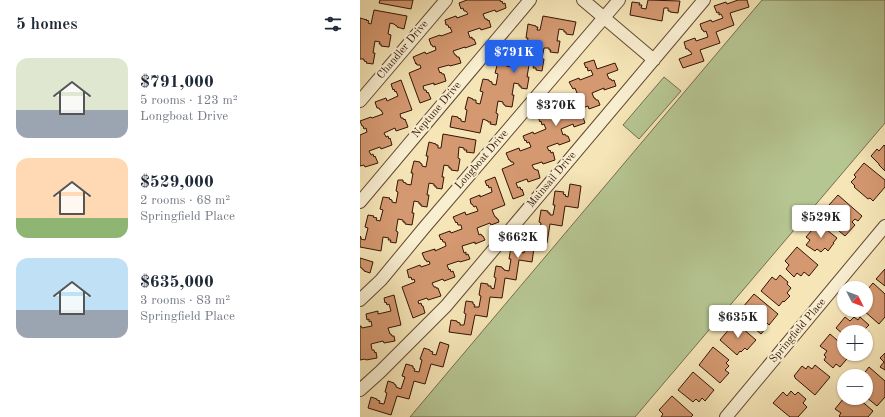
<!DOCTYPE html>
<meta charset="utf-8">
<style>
body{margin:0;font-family:"Old Standard TT",serif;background:#f6f6f7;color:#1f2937;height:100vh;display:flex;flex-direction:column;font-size:15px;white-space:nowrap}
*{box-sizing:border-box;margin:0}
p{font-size:13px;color:#747a83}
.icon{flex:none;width:22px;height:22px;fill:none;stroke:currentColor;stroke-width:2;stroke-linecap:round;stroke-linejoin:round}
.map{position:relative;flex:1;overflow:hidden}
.panel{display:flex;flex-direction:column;background:#fff;width:360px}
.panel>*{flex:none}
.needle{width:26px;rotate:132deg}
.fabs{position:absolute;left:477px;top:281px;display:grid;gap:8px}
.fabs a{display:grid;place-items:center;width:36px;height:36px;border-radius:50%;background:#fff;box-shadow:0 1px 3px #0004;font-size:20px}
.price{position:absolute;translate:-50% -34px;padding:0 9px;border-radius:4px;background:#fff;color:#222;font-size:13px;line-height:26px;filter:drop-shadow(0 1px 2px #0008)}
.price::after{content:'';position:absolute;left:50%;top:24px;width:12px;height:9px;margin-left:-6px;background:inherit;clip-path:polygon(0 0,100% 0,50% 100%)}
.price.selected{background:#2563eb;color:#fff}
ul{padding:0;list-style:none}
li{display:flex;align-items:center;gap:12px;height:100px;padding:0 16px}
li span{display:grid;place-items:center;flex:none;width:112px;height:80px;border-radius:12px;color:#555}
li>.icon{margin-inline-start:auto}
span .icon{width:48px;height:48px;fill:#fffc;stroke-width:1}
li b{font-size:17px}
h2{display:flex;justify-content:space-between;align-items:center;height:48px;padding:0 16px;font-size:17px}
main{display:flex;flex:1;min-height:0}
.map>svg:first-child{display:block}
.green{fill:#b6c693;stroke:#766d4c}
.building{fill:#d59971;stroke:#351405}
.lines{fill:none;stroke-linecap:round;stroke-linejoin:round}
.minor-casing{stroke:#654832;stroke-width:14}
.minor{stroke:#f8eed0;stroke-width:12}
.labels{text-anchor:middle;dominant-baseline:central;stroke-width:4;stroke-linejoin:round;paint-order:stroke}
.street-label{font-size:11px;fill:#351405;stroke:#f8eed0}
</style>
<main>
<section class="panel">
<h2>5 homes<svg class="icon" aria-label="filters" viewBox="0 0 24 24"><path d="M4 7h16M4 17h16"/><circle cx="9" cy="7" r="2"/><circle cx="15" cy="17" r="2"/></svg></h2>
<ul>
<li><span style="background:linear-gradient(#dfe7d0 65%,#9aa5b1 0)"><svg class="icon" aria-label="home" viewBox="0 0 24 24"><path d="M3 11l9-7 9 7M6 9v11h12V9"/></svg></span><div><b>$791,000</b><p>5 rooms · 123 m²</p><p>Longboat Drive</p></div></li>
<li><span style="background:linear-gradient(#ffd9b3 75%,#8fb573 0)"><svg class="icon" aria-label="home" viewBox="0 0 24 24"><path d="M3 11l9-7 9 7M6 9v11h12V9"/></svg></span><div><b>$529,000</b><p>2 rooms · 68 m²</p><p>Springfield Place</p></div></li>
<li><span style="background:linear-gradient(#bfe0f5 65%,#9aa5b1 0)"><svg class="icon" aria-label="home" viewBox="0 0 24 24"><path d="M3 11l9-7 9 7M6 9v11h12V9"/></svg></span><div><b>$635,000</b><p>3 rooms · 83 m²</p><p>Springfield Place</p></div></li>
</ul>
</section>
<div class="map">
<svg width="525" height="417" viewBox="0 0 525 417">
<rect width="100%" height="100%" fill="#f5e5b7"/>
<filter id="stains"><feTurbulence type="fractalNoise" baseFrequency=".005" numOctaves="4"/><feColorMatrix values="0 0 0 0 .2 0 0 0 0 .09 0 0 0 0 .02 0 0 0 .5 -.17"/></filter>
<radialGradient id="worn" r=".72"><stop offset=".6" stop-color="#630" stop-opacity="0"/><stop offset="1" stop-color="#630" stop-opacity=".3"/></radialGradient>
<path class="green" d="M402,0H525V123L275,417H50Z
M304,77L321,91L279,139L263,125Z"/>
<path class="building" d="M20,0H53L51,9L19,3Z
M107,0H140L141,2L142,1L143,4L145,3L146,8L136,12L135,10L123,14L125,19H127L128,21L129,20L131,27L121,30L120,28L108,32L110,38L112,37V39H114L116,44L105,48V47L93,51L95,55H96L97,57H99L101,63L90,66L89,65L78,68L80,73L81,72L82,74H84L86,81L74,85V83L63,86L64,90H66L67,93L68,92L71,99L60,103L49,73L61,68L60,65H57L56,63V64L53,57L65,52L66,54L76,50L75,46L73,47L72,45H71L69,39L80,35L81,36L92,32L90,27L89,28L88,25H86L85,20L96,16L97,18L108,14L106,11H104L103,8L101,9L99,3Z
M288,0L320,1L318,13L310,12V11H308V8H304L302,21L270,15L272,2L280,3L279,5H282L281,8L286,9Z
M378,0H387L389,7L370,13L374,25L356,32L360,43L340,50L344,61L323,68L319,59L332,54L330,51H329L328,49H326L324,42L335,38L336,41L348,37L346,31L344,32L343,30H342L340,24L351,20L352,22L363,18L361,14L359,15V12L357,13L354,6L366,2L367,4Z
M14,10L47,16L44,29L37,27V26L35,25L34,24L30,23L28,34L31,35L29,47L21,46V44H19L20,42L15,41L13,53H15L13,64L6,63L7,62L4,61V59H0V18L7,20H6L9,21L8,23L11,24Z
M183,16L216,22L213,35L206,34V32H204V30L199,29L197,41H200L198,53L190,52L191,50H189V48H184L182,59H184L182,71L176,70V68H173L174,66L169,65L167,77H169L167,89L161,88V86H159V84L154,83L152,95H154L152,107L145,106V105L143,104V102L138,101L136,113L138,114L136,125L130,124L131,122H128V121L123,119L120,133L90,127L92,116L98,117V118L101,119V121L105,122L107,110L105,109L108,97L113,99V100H116V103L120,104L123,92L120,91L123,79L129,80V81L132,82V84L136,85L138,74L135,73L138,62L143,63V64L146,65V66L151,67L153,55H151L154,43L160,44V45L162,46V48L166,49L168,38H166L168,24L176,26V27H178L177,30H180Z
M234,60L237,69L255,63L258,70L247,74L249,79H251L252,81L254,80L256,86L244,90V88L232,93L234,98H235L236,100H238L240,105L229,109L228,106L217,110L219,116L220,115L221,117H223L225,123L214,127L213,124L201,129L203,135L205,134L206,136H208L210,141L199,145L198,143L187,147L189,151L190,150L191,153L193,152L195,160L183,164L182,162L172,165L174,169H175L176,170H178L180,178L168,182L167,179L156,183L158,188L160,187L161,190L162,189L164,195L153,199L142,169L154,164L153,162H151L150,160H149L146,153L159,148L160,151L171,147L169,142L167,143L166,140L165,141L163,136L173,132L174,134L186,129L184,124L182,125L181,121L180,122L178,117L189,114L190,116L201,111L200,107L197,108L196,105H195L193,100L204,96L205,98L217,93L215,88L213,89L209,82L219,78L220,80L233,75L231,70L228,71L227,67L226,68L224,63Z
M41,80L52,110L40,114L41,118H43L44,120L45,119L48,127L36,131L35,128L24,133L26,137L28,136L29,139L30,138L32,145L21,149L20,147L9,151L11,155L13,154L14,157L15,156L18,163L5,167L4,165L0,166V135L7,132L6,128L4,129L3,126H2L0,121L11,117L12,118L23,114L21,110H20L19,108H17L15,102L26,98L27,101L38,96L36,91L35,92L34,89L33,90L31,84Z
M83,134L116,140L114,153L106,152L107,150H104V148L99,147L98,158L100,159L98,171L91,170V168H89V166L84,165L82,177H84L82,189L76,188V186H74V184L69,183L67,195H69L67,207L61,206V204H59V202L54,201L52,213H54L52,225L45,224V222H43V220L38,219L36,231L38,232L36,243L30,242L31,240H28L29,238L23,237L21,251L0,247V236L1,237V239L5,240L8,228L5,227L8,215L14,216L13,217L17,218L16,220L20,221L23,210L20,209L23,197L30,198L29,199L32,200V202L36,203L38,192L36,191L38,180H43V182L46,183V184L51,185L53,173H51L54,161L60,162V163L62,164V166L66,167L68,156H66L69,142L76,144V145H78V148H81Z
M524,145L525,146V171L519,165V164L511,156L517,149L519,151Z
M504,163L525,180V187L513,201L510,198L508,199L494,187L495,186L491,182L496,177L494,175Z
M135,177L145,205L132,210L135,217H136L137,219H138L139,222L131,225L130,223L117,228L119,235L121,234L122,236H123L125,240L115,244V242L102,246L104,253L106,252V255L108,254L110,259L100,262L99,261L87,265L89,270L90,269L91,272L93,271L95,277L84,281L83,279L72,283L74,287H76V288H78L81,296L68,300L67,298L58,301L59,304L61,303L62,306H63L65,313L53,318L42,287L55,282L54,279L52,280L51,277L49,278L47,270L60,265L61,267L70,264L69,261L67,262L66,260H65L62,253L75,249V251L86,246L85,242H83L82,239L81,240L79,235L90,231L91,233L102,229L101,225H98L97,222L96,223L93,217L105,212L106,215L118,211L116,206L114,207L112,204H111L110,199L120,195V197L132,192L131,187L129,188L128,185L127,186L125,181Z
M210,184L221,186L218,208L205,206L202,226L190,224L187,243L175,241L172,262L159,260L156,280L145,278L142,298L130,297L127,317L115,315L111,335L89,332L91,320L97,321V322L100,323V325H104L106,314L104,313L106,301L113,302V304L115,305L114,307H119L121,296L119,295L121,283L128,284V286H131V288L134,289L136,278L134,277L136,266L142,267V268L144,269V270L149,271L151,259H149L151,247L157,248V250H159V252L164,253L166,240H164L166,229L171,230V232H174V234L179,235L181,223L179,222L181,210L188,211V213H190V215H193L195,205H193L195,191L204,192L203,194L206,195L205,196L208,197Z
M478,195L502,216L498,221L495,219L492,222L495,225L485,236L460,215Z
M458,223L477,238L473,243H474L468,251L465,248L461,252L457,249L455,251L446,245L450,240L446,237Z
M437,247L458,265L449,276L444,272L441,276L437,273L434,277L426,269L429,265L425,261Z
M0,258L13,262L10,273L4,271V270L2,269V268L0,267Z
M525,269V286L516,279Z
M420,275L428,282L427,284L431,288L427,293L430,296L424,302L423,301L419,306L401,291L412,277L416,280Z
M513,283L525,294V317L519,324L503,310H506V296L509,292L507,290Z
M394,294L418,314L409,325L407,323L404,326L406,328L401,334L377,314Z
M34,295L41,325L28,328L30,334H31L32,336H34L35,341L24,343L23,341L11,344L12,350H14L15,353L16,352L17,358L6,360L5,359L0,360V326H1L2,328L12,326L11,321L9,322V319L7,320L6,314L18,311V314L31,311L29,304L27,305L26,302L25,303L24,298Z
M485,317L490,321L494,317L498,320L500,317L509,325L505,329L509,332L506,336V332H484V335L476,328Z
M375,322L396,340L387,350L385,348L381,352L380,351L377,355L360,340Z
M470,334L484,346V354H491L480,367L476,364L473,368L464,360L466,357L464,355L467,351L460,346Z
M80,342L89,345L83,367L71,364L65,384L54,381L49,399L37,396L31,415L8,408L11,397L17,399V400L20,401L19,403L24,404L27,393L25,392L28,381L34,383V384L36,385V387L41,389L45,377L42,376L46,364L53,366V368L55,369L54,371L59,372L62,360L60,359L64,348L70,350V351L73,352L72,354L76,355Z
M353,347L369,360L366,363L369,366L365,370L369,373L360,383L339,365Z
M525,353V370L520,367L524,362L520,358Z
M455,365L470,377L455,395L435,378V377L434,376L442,366L446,369L448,366L452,369Z
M509,367L525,381V397L517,406L506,397V376H502Z
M333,372L354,390L345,401L342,398L339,402L336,399L333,402L318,390Z
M431,391L435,395L438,392L446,399L443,403L447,407L438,417H430L413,403L423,392L427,396Z
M312,396L333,415L331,417H301L303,414L299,410Z
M484,398H498L513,411L508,417H480L479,416L481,413L475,409Z"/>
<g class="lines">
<g class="minor-casing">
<path id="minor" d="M223,0L294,60
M0,101L86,0
M0,202L170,0
M0,300L21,280L64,228L259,0
M0,390L20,372L86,306L344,0
M366,417L525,226"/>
</g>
<use href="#minor" class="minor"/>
</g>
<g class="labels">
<g class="street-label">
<text transform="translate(43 50) rotate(-50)">Chandler Drive</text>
<text transform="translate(77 110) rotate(-50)">Neptune Drive</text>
<text transform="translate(122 160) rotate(-49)">Longboat Drive</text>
<text transform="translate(192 180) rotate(-50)">Mainsail Drive</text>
<text transform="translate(438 331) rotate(-50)">Springfield Place</text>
</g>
</g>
<rect width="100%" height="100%" filter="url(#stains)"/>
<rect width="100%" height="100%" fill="url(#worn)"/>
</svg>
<div class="fabs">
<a><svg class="needle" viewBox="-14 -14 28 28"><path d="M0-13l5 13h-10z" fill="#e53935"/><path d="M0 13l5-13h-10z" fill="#747a83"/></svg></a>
<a>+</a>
<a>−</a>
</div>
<b class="price selected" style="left:154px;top:74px">$791K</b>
<b class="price" style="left:196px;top:127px">$370K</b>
<b class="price" style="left:461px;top:239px">$529K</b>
<b class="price" style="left:158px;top:259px">$662K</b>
<b class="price" style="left:378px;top:339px">$635K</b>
</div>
</main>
